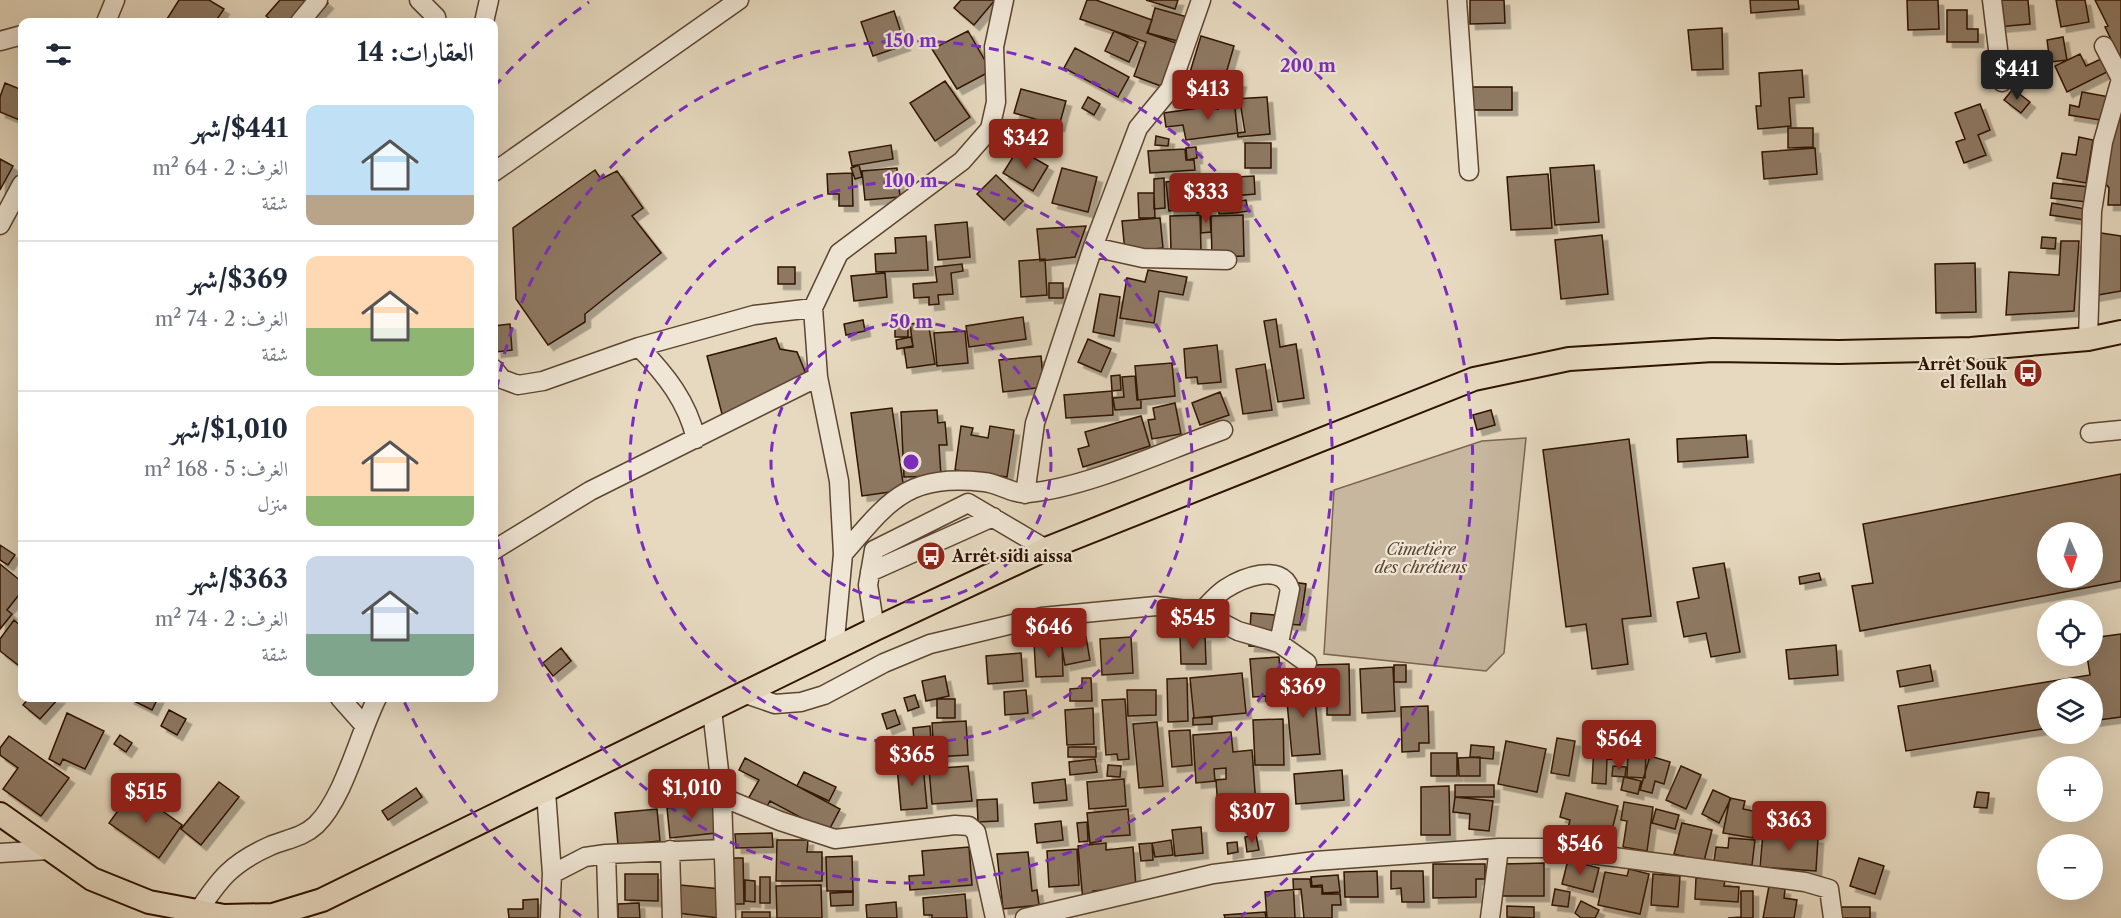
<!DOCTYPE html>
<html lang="ar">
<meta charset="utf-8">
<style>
body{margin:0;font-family:"Libre Caslon Text",Amiri,serif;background:#f6f6f7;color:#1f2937;direction:rtl;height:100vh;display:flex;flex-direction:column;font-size:22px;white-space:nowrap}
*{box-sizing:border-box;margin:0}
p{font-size:20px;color:#747a83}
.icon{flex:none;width:33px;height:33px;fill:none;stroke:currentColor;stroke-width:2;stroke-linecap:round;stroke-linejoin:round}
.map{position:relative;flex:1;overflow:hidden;direction:ltr}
.panel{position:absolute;left:18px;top:18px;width:480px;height:684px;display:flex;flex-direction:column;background:#fff;border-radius:12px;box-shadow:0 6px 24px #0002;direction:rtl}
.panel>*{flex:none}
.needle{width:39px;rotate:177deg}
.fabs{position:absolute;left:2037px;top:522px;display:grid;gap:12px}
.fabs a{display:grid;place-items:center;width:66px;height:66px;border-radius:50%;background:#fff;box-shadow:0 6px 24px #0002;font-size:30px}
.price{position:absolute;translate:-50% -51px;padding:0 14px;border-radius:6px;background:#8f2418;color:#fff;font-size:20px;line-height:39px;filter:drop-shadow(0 2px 3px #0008)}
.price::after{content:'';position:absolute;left:50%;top:36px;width:18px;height:14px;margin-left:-9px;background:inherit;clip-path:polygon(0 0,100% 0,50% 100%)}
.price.on{background:#222;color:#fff}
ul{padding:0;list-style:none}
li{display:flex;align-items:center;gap:18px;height:150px;padding:0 24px}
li+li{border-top:2px solid #e0e1e3}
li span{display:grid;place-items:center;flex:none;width:168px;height:120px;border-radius:12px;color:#555}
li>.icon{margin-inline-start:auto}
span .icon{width:72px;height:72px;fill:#fffc;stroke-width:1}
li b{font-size:26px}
h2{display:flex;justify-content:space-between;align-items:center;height:72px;padding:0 24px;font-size:26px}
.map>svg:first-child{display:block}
.green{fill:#c7b79f;stroke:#7b6450;stroke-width:1.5}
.building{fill:#8e7963;stroke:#2f1200;stroke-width:1.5;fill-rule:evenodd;filter:url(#shadow)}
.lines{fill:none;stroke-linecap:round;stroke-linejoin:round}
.minor-casing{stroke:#5d4430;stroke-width:21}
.major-casing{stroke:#2f1200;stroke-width:26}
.minor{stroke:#efe6d5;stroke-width:18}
.major{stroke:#e6d9bf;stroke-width:22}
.ring{fill:none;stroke:#7b2cbf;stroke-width:3;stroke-dasharray:10 8}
.labels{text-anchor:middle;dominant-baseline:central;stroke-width:4.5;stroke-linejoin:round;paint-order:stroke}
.poi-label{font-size:16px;font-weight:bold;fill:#2f1200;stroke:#efe6d5;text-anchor:end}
.park-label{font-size:16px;font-style:italic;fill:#5d4430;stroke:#efe6d5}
.centre{fill:#7b2cbf;stroke:#efe6d5;stroke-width:3}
.ring-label{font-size:18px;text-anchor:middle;font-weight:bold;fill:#7b2cbf;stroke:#efe6d5;stroke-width:4.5;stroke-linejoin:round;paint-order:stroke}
</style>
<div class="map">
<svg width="2121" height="918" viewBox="0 0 2121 918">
<defs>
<filter id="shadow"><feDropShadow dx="5.5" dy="5.5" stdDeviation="0" flood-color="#0004"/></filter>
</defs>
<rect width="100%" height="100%" fill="#e6d9bf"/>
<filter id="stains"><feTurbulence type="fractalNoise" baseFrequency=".00333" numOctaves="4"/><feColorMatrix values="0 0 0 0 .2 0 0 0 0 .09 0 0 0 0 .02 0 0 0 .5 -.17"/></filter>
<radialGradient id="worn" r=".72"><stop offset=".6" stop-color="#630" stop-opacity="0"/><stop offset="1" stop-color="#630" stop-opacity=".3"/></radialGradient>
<path class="green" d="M1526,438L1504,653L1486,671L1324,654L1334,490L1482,441Z"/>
<path class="building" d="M179,0H209L224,9L215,22H173L167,19Z
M280,0H324L328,3L311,22H274L266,16Z
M961,0H995L974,25L954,8Z
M1087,0H1096L1152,20L1147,33L1182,45L1166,88L1134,76L1146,42L1080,19Z
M1146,0H1178L1175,9Z
M1470,0H1504L1505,23L1470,24Z
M1750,0H1798L1799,9L1751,13Z
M1907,0H1938L1939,29L1908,30Z
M1995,0H2028L2030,24L1997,27Z
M2056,0H2085L2089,22L2061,27Z
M2095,0H2121V60L2105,27L2108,26Z
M1155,8L1191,18L1185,43L1148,33Z
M1947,10H1967V29H1978V42H1947Z
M894,11L905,45L873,56L861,22Z
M1722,28L1723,69L1692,70L1688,30Z
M968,31L991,71L957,89L932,49Z
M1114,31L1138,42L1129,62L1105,51Z
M1201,36L1234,46L1225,77L1241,82L1236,99L1201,88L1198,96L1184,92Z
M2063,37L2067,60L2050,62L2047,40Z
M1075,48L1129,77L1118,97L1064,68Z
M2080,54L2086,66L2103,58L2109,71L2067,92L2055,66Z
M1802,70L1804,97L1789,98L1791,126L1758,129L1756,106H1761L1759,73Z
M945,81L970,117L935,141L910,103Z
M5,83L22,90V121L0,112V97Z
M1472,87H1512V110H1473Z
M1021,89L1066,101L1059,126L1014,113Z
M2013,89L2030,102L2021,113L2004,100Z
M1204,91L1221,95L1218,109L1200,105Z
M2082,92L2110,97L2106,121L2069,115L2070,105L2079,107Z
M1088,97L1100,104L1094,115L1082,108Z
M1267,97L1270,134L1238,137L1234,99Z
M1240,102L1245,132L1186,140L1183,125L1166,127L1164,113Z
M2121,103V205H2108L2109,188L2102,179Z
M1980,104L1990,130L1978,135L1986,155L1964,163L1956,142L1965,139L1955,113Z
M1788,128H1813V147L1788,148Z
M1156,136L1169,139L1168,146L1155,145Z
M2079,137L2093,140L2086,183L2057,178L2062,153L2076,155Z
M1245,143H1271V168H1245Z
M891,145L893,159L852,166L849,152Z
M1196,147L1197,158L1187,160L1186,148Z
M1815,148L1817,174L1764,179L1762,152Z
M1018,149L1048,166L1033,191L1003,173Z
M1185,149L1186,160H1194L1195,170L1150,173L1148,151Z
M0,159L13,166L0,190Z
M859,165L862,177L855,179L851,168Z
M1594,165L1599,222L1555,225L1550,168Z
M897,168L900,197L865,200L862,171Z
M1062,168L1097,177L1088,212L1052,203Z
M595,170L601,179L617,171L643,208L632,216L661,253L585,314V322L548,345L516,299L513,228Z
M852,173L853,206H839V194H828L827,174Z
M1548,174L1552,228L1511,230L1507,177Z
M996,175L1023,201L1004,220L977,194Z
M1254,176L1255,194L1233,196L1234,213L1219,214L1218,194L1234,193L1233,184L1219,185V178Z
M1164,178L1165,208L1154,209V179Z
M1196,178H1210L1211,191H1196Z
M1193,179L1196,208L1169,211L1166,182Z
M2053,183L2089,187L2087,202L2051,198Z
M1138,193H1154L1155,218H1139Z
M1210,194L1211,212L1197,213L1196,195Z
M1246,200L1248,211L1236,213L1235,202Z
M2052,203L2086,209L2084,220L2050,215Z
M1200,215L1201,250L1171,251L1170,216Z
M1243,215L1244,256L1212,257L1211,216Z
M1201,216H1210L1211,232L1201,233Z
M1160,218L1163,248L1125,252L1122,221Z
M967,222L970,257L938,260L935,225Z
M1086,226L1075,257L1040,261L1037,229Z
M2101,233L2121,236V291L2092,296Z
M1602,235L1608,294L1561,299L1555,240Z
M926,236L928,270L876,272L875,254L896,253L895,238Z
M2042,237L2056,238L2055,249L2041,248Z
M2061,241H2079L2074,311L2006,315L2009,272L2059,275Z
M1045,259L1047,295L1021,297L1019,261Z
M1975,263L1976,312L1936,313L1935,264Z
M962,264L963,271L951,273L953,294L938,295L939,304L929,305V297L914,298L913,284L937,282L935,267Z
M778,267H795V284H778Z
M1148,270L1187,277L1183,295L1159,291L1154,323L1120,318L1127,278L1145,282Z
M885,273L887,297L854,301L851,276Z
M1049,283H1063V298H1049Z
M1100,294L1120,297L1114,336L1093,332Z
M1023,317L1026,339L969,347L966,326Z
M1276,319L1280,347L1296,344L1304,398L1278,402L1264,321Z
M863,320L865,331L846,335L844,324Z
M928,322L935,364L907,368L904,348L913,347L910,324Z
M895,323H908V337H895Z
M510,324L512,350L496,352L494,326Z
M965,331L968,363L937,366L934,333Z
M911,337L913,346L897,349L896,340Z
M776,338L780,349L797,352L806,374L723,418L707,356Z
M1088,339L1111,349L1101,372L1078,362Z
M1217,345L1221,382L1198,384L1197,377L1186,378L1184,349Z
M1041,356L1044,387L1003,392L999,360Z
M1172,363L1175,396L1138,400L1135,366Z
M1265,364L1272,410L1243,414L1236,369Z
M1120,375L1121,390L1112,391L1111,376Z
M1135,376L1137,400H1141V408L1115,410L1113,398L1124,397L1122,377Z
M1112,391L1113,415L1066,418L1064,395Z
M1220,392L1229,415L1200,425L1192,403Z
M1175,403L1181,434L1152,439L1148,420L1155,419L1153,408Z
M892,408L904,490L862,496L851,413Z
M937,410L938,423L945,422L947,445H939L941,476L904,477L901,412Z
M1491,410L1495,425L1477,430L1473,415Z
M1141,416L1150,446L1083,467L1078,449L1089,446L1085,432Z
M961,426L973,428L971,435L988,438L990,426L1014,430L1007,477L955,470Z
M1746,435L1748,457L1678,462L1677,439Z
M1629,439L1651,616L1622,619L1628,664L1592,669L1586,624L1566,627L1543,450Z
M2121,474V581L1860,631L1852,586L1873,583L1863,524ZM2048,532H2092V578H2048Z
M0,545L15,555L8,565L0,560Z
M1724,563L1740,652L1711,657L1706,633L1684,637L1677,602L1699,598L1693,568Z
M0,564L22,582V591L7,610L12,614L0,629Z
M1819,573L1821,580L1800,584L1799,577Z
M1293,582L1306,584L1300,625L1286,624Z
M1251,613L1285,616L1283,648L1249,646Z
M14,620L22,627V668L0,651V639Z
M2121,634V717L2092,721V688H2048V728L1906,751L1898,706L2090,675L2087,656H2092V638Z
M1180,636H1205L1206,664H1181Z
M1086,637L1090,660L1065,665L1061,642Z
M1131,637L1133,673L1102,675L1100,639Z
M1062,642L1063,676L1036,677L1034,643Z
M1836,645L1838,675L1789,679L1786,650Z
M561,648L571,661L553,676L543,663Z
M1021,653L1023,681L988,684L986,656Z
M1279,657L1282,700L1266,701V696L1253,697L1250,659Z
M1349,664L1350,715H1327V682L1313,683V665Z
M1394,665H1406V682H1394Z
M1930,665L1933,681L1900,687L1897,671Z
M1393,667L1395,711L1362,713L1360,669Z
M1242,673L1246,713L1194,718L1190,678Z
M945,676L949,696L926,701L922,681Z
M1082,678H1091L1092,701H1070V689L1082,688Z
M1187,678L1188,721L1168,722L1167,679Z
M1313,678L1320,754L1292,756L1286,691L1298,690L1297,680Z
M1026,690L1028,713L1005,715L1004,692Z
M1127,690H1156V715L1128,716Z
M915,695L919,707L908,711L904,698Z
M29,698H59L40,719L23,705Z
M128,698H158L152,710Z
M937,699H955V718H937Z
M1125,699L1129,759L1118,760L1117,754L1106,755L1102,700Z
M1428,706L1429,743H1419V751L1402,752L1401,707Z
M1093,708L1094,744L1067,745L1065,710Z
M169,710L186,719L177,735L161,726Z
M895,710L900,724L887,729L882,714Z
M67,713L104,731L85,769L63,759L60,765L49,759Z
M1212,717V724L1193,725V718Z
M1283,719L1284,765H1255L1253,720Z
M966,721L968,755L934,757L932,723Z
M1157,722L1163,786L1139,788L1133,724Z
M930,726L932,753L915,754L913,728Z
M1190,730L1192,765L1172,767L1169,731Z
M1231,732L1233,752L1252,750L1257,820L1219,823L1216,780L1226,779V768L1214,769L1215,781L1196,783L1193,735Z
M120,735L132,743L126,752L114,744Z
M9,736L69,778L41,816L3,789L18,768L0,755V748Z
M1557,738L1575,741L1569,776L1551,773Z
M1506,741L1546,749L1537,792L1498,784Z
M1471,745L1494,747L1493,759L1470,757Z
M1594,746L1622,748L1621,760L1607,759L1606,784L1592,783Z
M1068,747H1096V757H1068Z
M1431,753H1457V776H1431Z
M1628,753H1646L1645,778L1627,777Z
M1650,756L1670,762L1664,784L1655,781L1652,793L1640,790Z
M1480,757V776H1459L1458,758Z
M745,758L840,809L828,832L770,801L766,808L748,799L759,780L739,770Z
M1095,759L1097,772L1070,775L1069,762Z
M923,765L927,808L901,810L897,767Z
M1108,765L1121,766L1120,777L1107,776Z
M968,766L972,801L932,804L929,769Z
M1613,766L1626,767L1625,777L1612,776Z
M1681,766L1701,775L1686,809L1666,800Z
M1342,770L1344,800L1296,804L1294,774Z
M804,772L836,787L829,801L797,786Z
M1624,777L1641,781L1638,794L1621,790Z
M1065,779L1067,800L1034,803L1032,783Z
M1124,779L1126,806L1089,809L1087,782Z
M219,782L239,797L201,845L181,829Z
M1455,785H1494V797H1455Z
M1449,786L1450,835H1421V787Z
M416,788L422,797L388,820L382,811Z
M133,790L182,825L159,858L109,823Z
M1713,790L1731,798L1719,823L1702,814Z
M1977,792L1989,793L1987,808L1974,807Z
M1566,793L1618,806L1610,838L1568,828L1570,820L1560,817Z
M1455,797L1493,801L1489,831L1469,829L1470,814L1453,812Z
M1730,798L1745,801L1743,809L1758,812L1753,838L1723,833Z
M997,799L998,821L978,822L977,800Z
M1624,802L1653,807L1647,851L1623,847L1627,821L1621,820Z
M714,803L716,833L670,838L667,808Z
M657,809L660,841L618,845L615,813Z
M1128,809L1130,835L1101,837V841L1090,843L1087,813Z
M1656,809L1679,815L1675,829L1652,823Z
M1061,821L1063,840L1037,843L1035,824Z
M1087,822L1088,841L1079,842L1077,823Z
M1682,823L1712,830L1704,861L1674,854Z
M1201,827L1203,853L1175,856L1172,830Z
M772,833L773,847L736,848L735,834Z
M1763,833L1818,838L1816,871L1760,867Z
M1256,835L1259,850L1247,852L1245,837Z
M1729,838L1755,840L1752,865L1714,861L1716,847L1728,848Z
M777,840H808L807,852H822V881H776Z
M1171,840L1173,855L1155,857L1152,843Z
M1237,842L1238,852L1228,854L1227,843Z
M1106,843V850L1133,847L1136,887L1093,891L1094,900L1083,901L1078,846Z
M1152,843L1153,860L1141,861L1139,844Z
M969,847L972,885L910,890L909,876L924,875L922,851Z
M1077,849L1079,885L1049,887L1047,851Z
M1028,852L1032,891L1037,890L1039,905L1003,909L997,854Z
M852,856L853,891H827L826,857Z
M730,858H743L744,904H731Z
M1859,858L1884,866L1875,894L1850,886Z
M1568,860L1599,868L1593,892L1562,884Z
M1544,863V896H1501V864Z
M1433,864H1485V879H1476V897L1433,898Z
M1629,869L1649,874L1640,914L1598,905L1605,872L1627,876Z
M1377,871L1378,897H1345L1344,872Z
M1391,871H1423L1424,902H1402L1401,888L1391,889Z
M625,874H658V901L625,900Z
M1653,874L1680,876L1678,907L1651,905Z
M1338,875L1340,892L1323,893L1322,885L1312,886L1311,877Z
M760,877H770V903H760Z
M1696,878L1725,880L1724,886L1739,887L1738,902L1695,899Z
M1293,879H1310L1311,887H1322V894H1340L1341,905H1332V918H1295Z
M745,880L755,881V902L745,901Z
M680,885L721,889L719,918L678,913Z
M821,885L822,918H777L776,886Z
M1769,886L1785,889L1784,898L1797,900L1794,918H1763Z
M1301,889L1304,918H1267L1265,892Z
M1555,889L1570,892L1568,907L1552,905Z
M1741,891H1753V918H1728L1741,917Z
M853,892V905L831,906L830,893Z
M965,894L967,918H932V915H924L923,898Z
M538,899V918H509L508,909H523V900Z
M1581,901L1599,910L1595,918H1581L1575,913Z
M896,902L897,918H867L866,905Z
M639,903L640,918H618V904Z
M1507,906L1534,907V918L1507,917Z
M1833,907H1870V918H1833Z
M742,912H770V918H742Z
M1265,912L1266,918H1225L1224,915Z"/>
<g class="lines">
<g class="minor-casing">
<path id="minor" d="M419,0L436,17L437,22
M1457,0L1469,171
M1992,0L2002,82
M106,22L115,0
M300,22L318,0
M484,22L489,0
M0,41L22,35
M494,172L739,0
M0,225L22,184
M1093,247L1143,258L1227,260
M813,308L839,253L962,161L990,129L996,102L994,47L1004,0
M2088,339L2092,211L2103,142L2121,79L2104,46
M639,347C666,375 687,401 696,439
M494,369L502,379L518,385L543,381L639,347L754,315L813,308L818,377L839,481L843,554L834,650
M2090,433L2121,430
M1025,494L1035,423L1093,247L1138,128L1170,89L1201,0
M494,550L590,491L818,377
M843,554C890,500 906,474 984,482C998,483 1014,495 1028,493C1089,487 1164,451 1223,430
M870,572L993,517
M1201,612C1209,604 1216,595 1225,589C1242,578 1281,562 1290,589L1279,643
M875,629L868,585L874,550L968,503L1046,549
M743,693L775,704L801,702L824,695L884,663L930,644L1042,617L1156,606L1201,612L1238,631L1279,643L1307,663
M340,698L364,725
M712,710L722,797L726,918
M546,792L552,874L550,918
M722,797L780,821L835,839L955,825L969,826L976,832L995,918
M670,850L672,918
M0,853L48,850
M606,854L608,918
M552,874L585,857L606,854L724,849
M197,913C220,878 232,863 270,846C286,839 302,838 316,825C344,798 359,734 377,698
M1025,918L1213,874L1315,861L1499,848H1545L1805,882L1829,889L1833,918
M1490,918L1499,848"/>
</g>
<g class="major-casing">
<path id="major" d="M0,814L92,879L149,902L224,916L273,915L322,900L875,629L1046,549L1474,379L1569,359L1713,350L1839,352L1971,349L2088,339L2121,332"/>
</g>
<use href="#minor" class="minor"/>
<use href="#major" class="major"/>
</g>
<g class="ring">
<circle cx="911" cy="462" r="140"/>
<circle cx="911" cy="462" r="281"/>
<path d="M494 407A421 421 0 1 1 494 517"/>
<path d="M581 916A561 561 0 0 1 403 699M494 87A561 561 0 0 1 589 2M1233 2A561 561 0 0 1 1241 916"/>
</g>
<defs>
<g id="bus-disc" transform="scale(1.5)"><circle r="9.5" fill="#8f2418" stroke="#efe6d5"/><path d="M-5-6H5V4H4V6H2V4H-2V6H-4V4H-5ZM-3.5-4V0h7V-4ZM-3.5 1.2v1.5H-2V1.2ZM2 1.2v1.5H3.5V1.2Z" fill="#fff"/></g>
</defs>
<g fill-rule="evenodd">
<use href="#bus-disc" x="2028" y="373"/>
<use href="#bus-disc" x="931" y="556"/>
</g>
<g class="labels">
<g class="poi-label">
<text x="2007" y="364">Arrêt Souk<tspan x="2007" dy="18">el fellah</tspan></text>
<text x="952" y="556" text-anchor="start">Arrêt sidi aissa</text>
</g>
<g class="park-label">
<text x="1421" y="549">Cimetière<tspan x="1421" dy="18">des chrétiens</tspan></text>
</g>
</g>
<circle cx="911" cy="462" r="9" class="centre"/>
<g class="ring-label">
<text x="911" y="47">150 m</text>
<text x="1308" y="72">200 m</text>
<text x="911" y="187">100 m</text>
<text x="911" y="328">50 m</text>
</g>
<rect width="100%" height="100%" filter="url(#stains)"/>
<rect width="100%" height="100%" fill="url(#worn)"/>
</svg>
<div class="fabs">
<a><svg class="needle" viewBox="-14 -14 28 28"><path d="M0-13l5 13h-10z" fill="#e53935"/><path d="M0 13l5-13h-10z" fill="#747a83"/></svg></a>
<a><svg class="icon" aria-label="locate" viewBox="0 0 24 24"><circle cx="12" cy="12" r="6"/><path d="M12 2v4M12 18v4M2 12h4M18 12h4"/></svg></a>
<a><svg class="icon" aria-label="layers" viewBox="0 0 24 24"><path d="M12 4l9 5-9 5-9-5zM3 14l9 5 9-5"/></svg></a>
<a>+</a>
<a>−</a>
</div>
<b class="price on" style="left:2017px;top:101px">$441</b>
<b class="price" style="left:1208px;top:121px">$413</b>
<b class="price" style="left:1026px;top:170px">$342</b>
<b class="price" style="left:1206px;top:224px">$333</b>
<b class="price" style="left:1193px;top:650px">$545</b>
<b class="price" style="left:1049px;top:659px">$646</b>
<b class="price" style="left:1303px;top:719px">$369</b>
<b class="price" style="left:1619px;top:771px">$564</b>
<b class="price" style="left:912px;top:787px">$365</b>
<b class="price" style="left:692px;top:820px">$1,010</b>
<b class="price" style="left:146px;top:824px">$515</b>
<b class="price" style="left:1252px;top:844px">$307</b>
<b class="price" style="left:1789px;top:852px">$363</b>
<b class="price" style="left:1580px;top:876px">$546</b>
<section class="panel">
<h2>العقارات: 14<svg class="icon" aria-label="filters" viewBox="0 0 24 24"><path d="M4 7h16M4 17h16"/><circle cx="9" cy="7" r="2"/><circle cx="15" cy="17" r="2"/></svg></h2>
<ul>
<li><span style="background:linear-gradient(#bfe0f5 75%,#b9a48a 0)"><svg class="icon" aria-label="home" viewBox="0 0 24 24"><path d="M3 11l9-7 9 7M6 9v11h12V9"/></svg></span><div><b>$441/شهر</b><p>الغرف: 2 · 64 m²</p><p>شقة</p></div></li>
<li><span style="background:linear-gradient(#ffd9b3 60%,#8fb573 0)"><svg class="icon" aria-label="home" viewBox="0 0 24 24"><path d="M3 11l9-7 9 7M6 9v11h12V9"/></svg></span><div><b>$369/شهر</b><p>الغرف: 2 · 74 m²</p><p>شقة</p></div></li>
<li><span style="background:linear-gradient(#ffd9b3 75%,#8fb573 0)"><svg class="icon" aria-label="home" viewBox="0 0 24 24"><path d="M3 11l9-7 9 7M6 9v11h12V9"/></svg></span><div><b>$1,010/شهر</b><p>الغرف: 5 · 168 m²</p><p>منزل</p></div></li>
<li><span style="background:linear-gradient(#c9d6e8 65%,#7fa58c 0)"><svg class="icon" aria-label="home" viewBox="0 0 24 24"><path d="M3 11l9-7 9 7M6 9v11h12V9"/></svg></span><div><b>$363/شهر</b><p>الغرف: 2 · 74 m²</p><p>شقة</p></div></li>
</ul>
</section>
</div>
